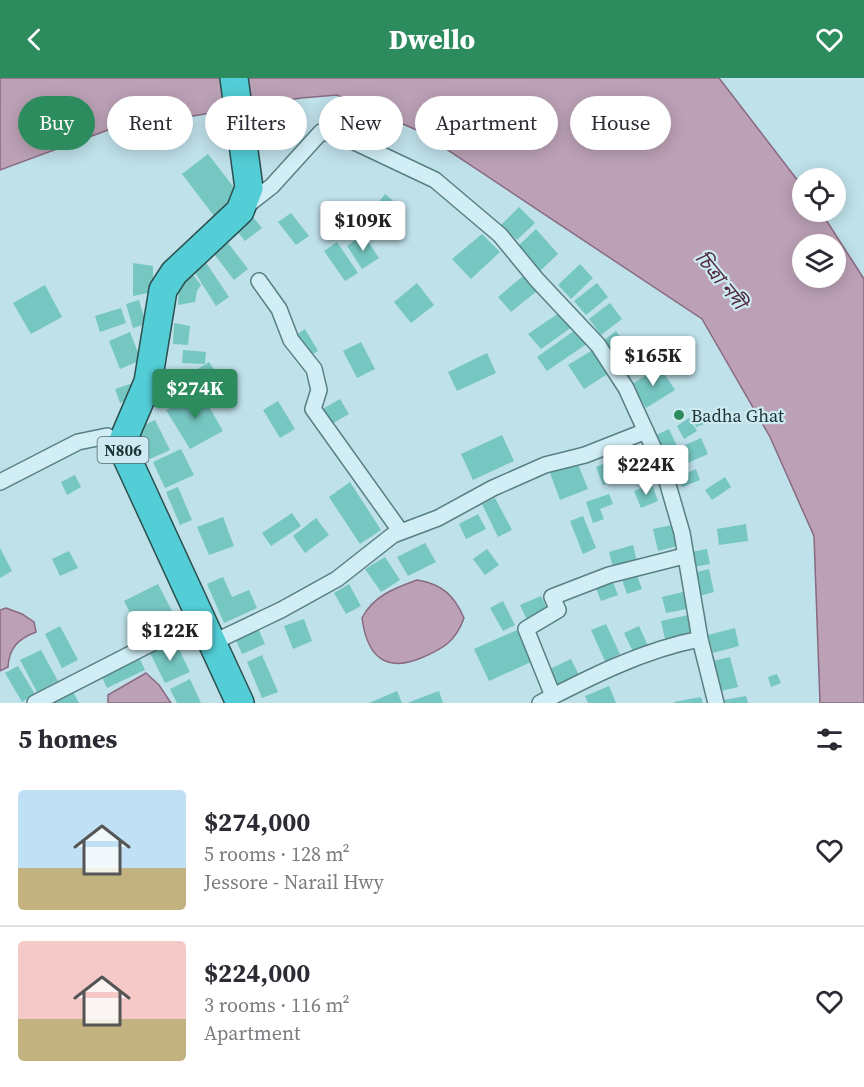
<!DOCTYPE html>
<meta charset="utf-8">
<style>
body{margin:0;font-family:"Source Serif 4","Noto Sans Bengali",serif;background:#f2f2f3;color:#2b2b33;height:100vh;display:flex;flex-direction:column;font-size:22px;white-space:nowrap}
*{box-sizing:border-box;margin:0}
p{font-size:20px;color:#7c7c81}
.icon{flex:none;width:33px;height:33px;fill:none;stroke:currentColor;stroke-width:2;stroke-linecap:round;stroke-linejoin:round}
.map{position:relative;height:625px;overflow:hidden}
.side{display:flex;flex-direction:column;background:#fff;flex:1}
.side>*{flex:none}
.guide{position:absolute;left:18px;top:18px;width:828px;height:54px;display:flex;gap:12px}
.tools{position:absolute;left:792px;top:90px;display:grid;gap:12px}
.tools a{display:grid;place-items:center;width:54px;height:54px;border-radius:50%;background:#fff;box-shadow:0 3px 15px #0003;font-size:30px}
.price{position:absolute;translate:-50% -51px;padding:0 14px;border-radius:6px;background:#fff;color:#222;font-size:20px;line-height:39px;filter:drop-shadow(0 2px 3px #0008)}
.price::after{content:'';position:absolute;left:50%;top:36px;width:18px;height:14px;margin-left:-9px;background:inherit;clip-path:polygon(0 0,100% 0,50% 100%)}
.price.current{background:#2c8c5d;color:#fff}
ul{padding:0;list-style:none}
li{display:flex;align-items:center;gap:18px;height:150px;padding:0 18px}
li+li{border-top:2px solid #e1e1e2}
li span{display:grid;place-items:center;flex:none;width:168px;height:120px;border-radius:6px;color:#555}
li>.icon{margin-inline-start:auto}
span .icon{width:72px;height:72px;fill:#fffc;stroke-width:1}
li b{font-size:26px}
h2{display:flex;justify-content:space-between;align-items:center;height:72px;padding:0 18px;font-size:26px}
.tag{padding:0 21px;border-radius:27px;background:#fff;box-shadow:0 3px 15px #0003;font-size:21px;line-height:54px}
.tag.current{background:#2c8c5d;color:#fff}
header{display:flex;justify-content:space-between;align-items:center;height:78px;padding:0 18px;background:#2c8c5d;color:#fff;font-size:27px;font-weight:800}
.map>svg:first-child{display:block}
.water{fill:#bca1b6;stroke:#896a81;stroke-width:1.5;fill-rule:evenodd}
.building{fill:#76c6c1}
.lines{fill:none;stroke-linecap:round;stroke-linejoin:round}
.street-casing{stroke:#588081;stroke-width:18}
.highway-casing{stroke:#2d4f4e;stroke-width:30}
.street{stroke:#d1eef6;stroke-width:15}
.highway{stroke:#53cdd6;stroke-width:27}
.poi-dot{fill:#2c8c5d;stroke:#cdeaf2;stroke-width:2}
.labels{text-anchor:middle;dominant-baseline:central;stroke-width:4.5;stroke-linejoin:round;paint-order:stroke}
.shield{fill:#cdeaf2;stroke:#51696c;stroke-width:1.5}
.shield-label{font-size:16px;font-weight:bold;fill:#1c3232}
.poi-label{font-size:18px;fill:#1c3232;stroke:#cdeaf2;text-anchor:start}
.water-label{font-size:20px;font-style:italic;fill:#512c40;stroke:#cdeaf2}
</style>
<header><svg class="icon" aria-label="back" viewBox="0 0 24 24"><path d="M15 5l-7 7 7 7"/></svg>Dwello<svg class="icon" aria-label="heart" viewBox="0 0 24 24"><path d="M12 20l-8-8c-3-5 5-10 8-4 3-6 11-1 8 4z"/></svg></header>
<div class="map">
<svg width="864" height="625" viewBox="0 0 864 625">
<rect width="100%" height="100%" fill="#bfe1ea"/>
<path class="water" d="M0,0H719L802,108V134H821L864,201V625H820L814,458L770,359L702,241L419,53L337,17L301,20L108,52L0,92ZM802,166H836V200H802Z
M417,502C442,506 454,517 464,540C456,563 443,571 421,580C385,595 367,578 362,540C373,518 395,510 417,502Z
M6,530L22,536L34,544L36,554C18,561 9,570 8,589L0,593V532Z
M146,595L159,607L171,625H108V617Z"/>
<path class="building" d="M208,76L239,116L214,138L182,96Z
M385,116L404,132L396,142L377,126Z
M519,129L535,145L517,162L501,147Z
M248,133L262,150L245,163L232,147Z
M291,135L309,158L296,167L278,144Z
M536,151L558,176L539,194L517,169Z
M363,156L379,180L362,191L347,168Z
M482,156L500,174L471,201L452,181Z
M225,161L248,191L234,202L211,172Z
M337,164L358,195L345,203L324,173Z
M203,180L229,219L216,228L192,190Z
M133,185L153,188V214L133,218Z
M580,186L593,200L571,221L558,207Z
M190,193L201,207L197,213L195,224L178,227L179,208Z
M523,198L537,213L511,234L498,219Z
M417,205L434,227L411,245L394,224Z
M597,205L608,219L586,237L574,223Z
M45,207L62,239L31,256L13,225Z
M139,222L146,246L133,250L126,226Z
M610,225L622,241L601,257L589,241Z
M121,230L126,245L100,254L95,238Z
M559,235L572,249L541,271L528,256Z
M174,245L190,248L188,267L173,266Z
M578,250L588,265L547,293L537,279Z
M305,251L318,273L308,279L295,258Z
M616,253L625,265L611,275L602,264Z
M130,254L141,282L120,291L109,263Z
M361,264L375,291L357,300L343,273Z
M629,267L641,284L625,295L614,279Z
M594,271L609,295L584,311L568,287Z
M183,272L206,274L205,286L182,285Z
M487,275L496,295L457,313L448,294Z
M209,284L215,293L169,319L165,311Z
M660,289L675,312L646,330L632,306Z
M133,305L137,318L120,325L115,311Z
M200,313L223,353L190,371L166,332Z
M340,321L349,336L330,347L321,332Z
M278,323L295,351L280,360L263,332Z
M703,334L707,345L696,349L692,338Z
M689,340L697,353L684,361L677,348Z
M155,342L170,372L150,381L136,351Z
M669,351L678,370L701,360L708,376L683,387L681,384L668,390L654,358Z
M502,357L514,383L473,402L461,376Z
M181,371L194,397L165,410L153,384Z
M644,373L653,393L639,401L629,380Z
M614,381L622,399L603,407L596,389Z
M577,384L588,411L560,422L550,395Z
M696,391L700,402L682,409L678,399Z
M75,397L81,409L67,417L61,404Z
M725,399L731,409L712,422L705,412Z
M350,404L381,452L360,466L329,419Z
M652,406L658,423L641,430L634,413Z
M178,409L192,442L180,447L166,414Z
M609,416L613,426L600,431L604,441L593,445L586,424Z
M495,420L512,452L498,459L482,426Z
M292,435L301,448L271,468L262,455Z
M478,436L486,451L466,461L459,446Z
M583,438L596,470L583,476L570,443Z
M223,439L234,468L209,477L197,449Z
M316,440L329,457L305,475L293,458Z
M746,446L748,463L719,467L717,451Z
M672,447L677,468L658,473L653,451Z
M425,465L436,484L408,498L397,479Z
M633,467L637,483L613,489L609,474Z
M0,470L12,493L0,500Z
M487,471L499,487L485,497L473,481Z
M707,471L710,486L694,489L691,474Z
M69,473L78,490L60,498L52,481Z
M385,479L400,502L381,514L365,491Z
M709,491L714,514L699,518L693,495Z
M635,492L642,511L627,516L620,496Z
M223,499L232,519L249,512L257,530L224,545L207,506Z
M611,499L618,517L601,523L594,505Z
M158,506L174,537L140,554L124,523Z
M349,506L361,528L346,536L334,515Z
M683,514L687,531L666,535L662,519Z
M541,518L548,533L527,542L520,527Z
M503,523L515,547L503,553L490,530Z
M688,537L692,555L665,561L661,543Z
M304,541L312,563L293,571L284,548Z
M606,546L620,576L605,583L591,552Z
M60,548L78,582L62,590L45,556Z
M639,548L649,570L634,576L624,555Z
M258,550L265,566L242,576L235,560Z
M735,550L739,568L713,575L708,557Z
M517,552L531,584L489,603L474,571Z
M175,563L190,594L165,605L150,575Z
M41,572L58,603L37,614L20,582Z
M262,577L278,614L262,620L247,584Z
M139,579L145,592L107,610L101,597Z
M730,579L738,609L721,613L713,583Z
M571,581L580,599L558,609L550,591Z
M18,588L35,616L22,624L5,595Z
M777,596L781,605L771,609L768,599Z
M190,601L201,625H177L170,611Z
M609,608L616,625H588L585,618Z
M71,610L79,625H42Z
M397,613L402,625H369Z
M439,613L443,625H407Z
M746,618L748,625H725L724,622Z
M701,619L703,625H674V624Z"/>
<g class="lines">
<g class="street-casing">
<path id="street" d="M245,129L272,108L321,54L344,59L435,102L500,157L537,202L598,267L626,310L664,393L682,455L700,561L716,625
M259,203L279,231L291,262L314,291L319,312L313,331L401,454
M0,404L78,364L107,358L121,367
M214,564L281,532L337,501L393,457L438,440L493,410L545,387L585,377L646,353
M553,618L526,551L558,532L552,519L609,497L684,478
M35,625L203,539
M540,625C590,599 643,572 700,561"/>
</g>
<g class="highway-casing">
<path id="highway" d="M234,0L249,110L240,133L174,195L163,212L148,304L121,367L240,625"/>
</g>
<use href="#street" class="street"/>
<use href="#highway" class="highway"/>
</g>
<circle class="poi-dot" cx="679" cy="337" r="6"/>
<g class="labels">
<rect class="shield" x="97.5" y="359" width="51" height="26" rx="4.5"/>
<g class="shield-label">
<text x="123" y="372">N806</text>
</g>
<g class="poi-label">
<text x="691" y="337">Badha Ghat</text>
</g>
<g class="water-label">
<text transform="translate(721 202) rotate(51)">চিত্রা নদী</text>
</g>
</g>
</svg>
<div class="tools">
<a><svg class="icon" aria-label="locate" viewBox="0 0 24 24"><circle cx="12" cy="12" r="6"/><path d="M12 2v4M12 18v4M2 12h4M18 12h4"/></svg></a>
<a><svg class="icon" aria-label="layers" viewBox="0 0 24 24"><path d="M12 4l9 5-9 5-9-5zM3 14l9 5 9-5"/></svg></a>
</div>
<b class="price" style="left:363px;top:174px">$109K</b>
<b class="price" style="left:653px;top:309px">$165K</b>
<b class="price current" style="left:195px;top:342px">$274K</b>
<b class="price" style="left:646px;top:418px">$224K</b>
<b class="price" style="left:170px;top:584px">$122K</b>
<div class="guide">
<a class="tag current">Buy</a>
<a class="tag">Rent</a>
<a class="tag">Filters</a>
<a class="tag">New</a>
<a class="tag">Apartment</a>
<a class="tag">House</a>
</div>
</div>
<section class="side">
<h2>5 homes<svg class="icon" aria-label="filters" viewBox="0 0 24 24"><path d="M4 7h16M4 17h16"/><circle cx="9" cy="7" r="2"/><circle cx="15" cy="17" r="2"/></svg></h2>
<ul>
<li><span style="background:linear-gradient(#bfe0f5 65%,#c2b280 0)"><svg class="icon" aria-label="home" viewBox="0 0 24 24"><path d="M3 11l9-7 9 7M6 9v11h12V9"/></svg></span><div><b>$274,000</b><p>5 rooms · 128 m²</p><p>Jessore - Narail Hwy</p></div><svg class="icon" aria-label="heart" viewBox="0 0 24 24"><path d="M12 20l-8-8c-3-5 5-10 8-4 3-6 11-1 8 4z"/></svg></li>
<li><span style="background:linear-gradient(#f6c9c9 65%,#c2b280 0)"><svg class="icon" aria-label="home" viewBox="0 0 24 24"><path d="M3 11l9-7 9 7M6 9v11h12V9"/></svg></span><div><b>$224,000</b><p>3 rooms · 116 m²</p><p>Apartment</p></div><svg class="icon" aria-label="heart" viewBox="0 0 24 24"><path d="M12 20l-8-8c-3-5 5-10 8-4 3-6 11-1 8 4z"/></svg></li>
</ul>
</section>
